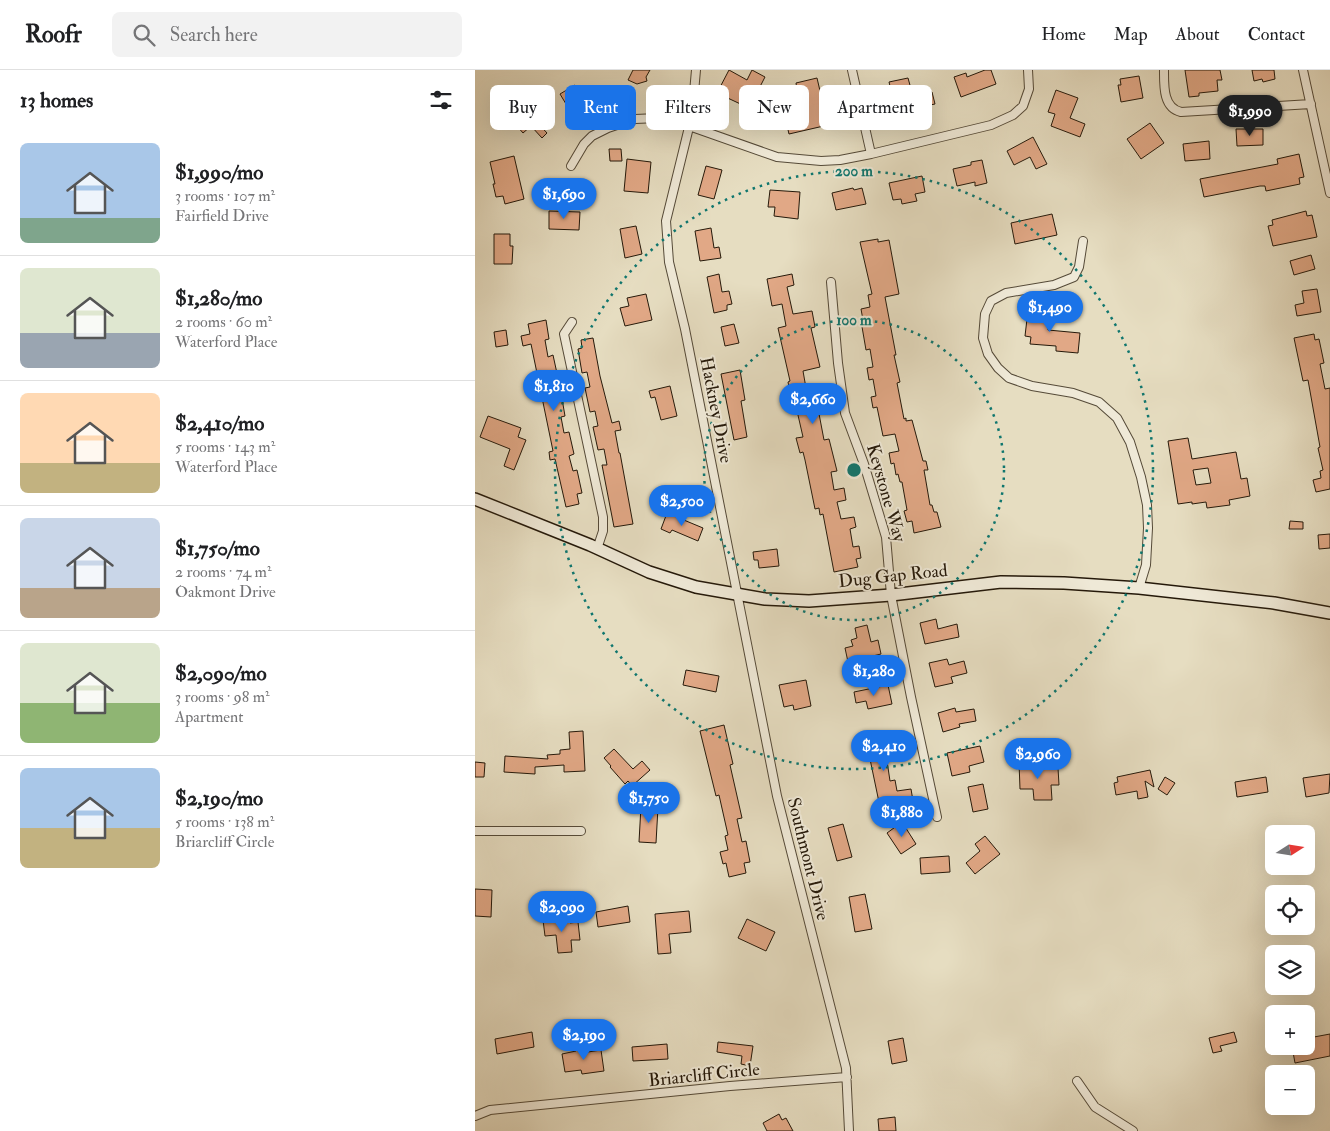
<!DOCTYPE html>
<meta charset="utf-8">
<style>
body{margin:0;font-family:"IM FELL Double Pica",serif;background:#f2f2f2;color:#202124;height:100vh;display:flex;flex-direction:column;font-size:19px;white-space:nowrap}
*{box-sizing:border-box;margin:0}
p{font-size:16px;color:#757577}
.icon{flex:none;width:28px;height:28px;fill:none;stroke:currentColor;stroke-width:2;stroke-linecap:round;stroke-linejoin:round}
.map{position:relative;flex:1;overflow:hidden}
.details{display:flex;flex-direction:column;background:#fff;width:475px}
.details>*{flex:none}
.hud{position:absolute;left:15px;top:15px;width:475px;height:45px;display:flex;gap:10px}
.needle{width:32px;rotate:78deg}
.buttons{position:absolute;left:790px;top:755px;display:grid;gap:10px}
.buttons a{display:grid;place-items:center;width:50px;height:50px;border-radius:8px;background:#fff;box-shadow:0 5px 20px #0002;font-size:25px}
.price{position:absolute;translate:-50% -42px;padding:0 11px;border-radius:18px;background:#1a73e8;color:#fff;font-size:16px;line-height:32px;filter:drop-shadow(0 1px 2px #0008)}
.price::after{content:'';position:absolute;left:50%;top:30px;width:15px;height:11px;margin-left:-8px;background:inherit;clip-path:polygon(0 0,100% 0,50% 100%)}
.price.on{background:#222;color:#fff}
ul{padding:0;list-style:none}
li{display:flex;align-items:center;gap:15px;height:125px;padding:0 20px}
li+li{border-top:1px solid #e0e0e0}
li span{display:grid;place-items:center;flex:none;width:140px;height:100px;border-radius:8px;color:#555}
li>.icon{margin-inline-start:auto}
span .icon{width:60px;height:60px;fill:#fffc;stroke-width:1}
li b{font-size:21px}
h2{display:flex;justify-content:space-between;align-items:center;height:60px;padding:0 20px;font-size:21px}
.pill{padding:0 18px;border-radius:8px;background:#fff;box-shadow:0 5px 20px #0002;font-size:18px;line-height:45px}
.pill.on{background:#1a73e8;color:#fff}
header{display:flex;align-items:center;gap:30px;box-sizing:border-box;height:70px;padding:0 25px;background:#fff;border-bottom:1px solid #e0e0e0}
header strong{font-size:24px}
nav{display:flex;gap:28px;margin-inline-start:auto;font-size:18px}
.search{width:350px;height:45px;background:#f2f2f2;display:flex;align-items:center;gap:12px;box-sizing:border-box;padding:0 18px;border-radius:8px;color:#757577;font-size:19px}
main{display:flex;flex:1;min-height:0}
.map>svg:first-child{display:block}
.building{fill:#e1a886;stroke:#25190a;fill-rule:evenodd}
.lines{fill:none;stroke-linecap:round;stroke-linejoin:round}
.street-casing{stroke:#554a38;stroke-width:10}
.secondary-casing{stroke:#25190a;stroke-width:14}
.street{stroke:#efe9d7;stroke-width:8}
.secondary{stroke:#efe9d7;stroke-width:11}
.ring{fill:none;stroke:#0f766e;stroke-width:2.5;stroke-dasharray:2.5 5}
.labels{text-anchor:middle;dominant-baseline:central;stroke-width:4;stroke-linejoin:round;paint-order:stroke}
.street-label{font-size:18px;fill:#25190a;stroke:#efe9d7}
.centre{fill:#0f766e;stroke:#efe9d7;stroke-width:2.5}
.ring-label{font-size:15px;text-anchor:middle;font-weight:bold;fill:#0f766e;stroke:#efe9d7;stroke-width:4;stroke-linejoin:round;paint-order:stroke}
</style>
<header>
<strong>Roofr</strong>
<div class="search"><svg class="icon" aria-label="search" viewBox="0 0 24 24"><circle cx="10" cy="10" r="6"/><path d="M15 15l6 6"/></svg>Search here</div>
<nav><a>Home</a><a>Map</a><a>About</a><a>Contact</a></nav>
</header>
<main>
<section class="details">
<h2>13 homes<svg class="icon" aria-label="filters" viewBox="0 0 24 24"><path d="M4 7h16M4 17h16"/><circle cx="9" cy="7" r="2"/><circle cx="15" cy="17" r="2"/></svg></h2>
<ul>
<li><span style="background:linear-gradient(#a9c7e8 75%,#7fa58c 0)"><svg class="icon" aria-label="home" viewBox="0 0 24 24"><path d="M3 11l9-7 9 7M6 9v11h12V9"/></svg></span><div><b>$1,990/mo</b><p>3 rooms · 107 m²</p><p>Fairfield Drive</p></div></li>
<li><span style="background:linear-gradient(#dfe7d0 65%,#9aa5b1 0)"><svg class="icon" aria-label="home" viewBox="0 0 24 24"><path d="M3 11l9-7 9 7M6 9v11h12V9"/></svg></span><div><b>$1,280/mo</b><p>2 rooms · 60 m²</p><p>Waterford Place</p></div></li>
<li><span style="background:linear-gradient(#ffd9b3 70%,#c2b280 0)"><svg class="icon" aria-label="home" viewBox="0 0 24 24"><path d="M3 11l9-7 9 7M6 9v11h12V9"/></svg></span><div><b>$2,410/mo</b><p>5 rooms · 143 m²</p><p>Waterford Place</p></div></li>
<li><span style="background:linear-gradient(#c9d6e8 70%,#b9a48a 0)"><svg class="icon" aria-label="home" viewBox="0 0 24 24"><path d="M3 11l9-7 9 7M6 9v11h12V9"/></svg></span><div><b>$1,750/mo</b><p>2 rooms · 74 m²</p><p>Oakmont Drive</p></div></li>
<li><span style="background:linear-gradient(#dfe7d0 60%,#8fb573 0)"><svg class="icon" aria-label="home" viewBox="0 0 24 24"><path d="M3 11l9-7 9 7M6 9v11h12V9"/></svg></span><div><b>$2,090/mo</b><p>3 rooms · 98 m²</p><p>Apartment</p></div></li>
<li><span style="background:linear-gradient(#a9c7e8 60%,#c2b280 0)"><svg class="icon" aria-label="home" viewBox="0 0 24 24"><path d="M3 11l9-7 9 7M6 9v11h12V9"/></svg></span><div><b>$2,190/mo</b><p>5 rooms · 138 m²</p><p>Briarcliff Circle</p></div></li>
</ul>
</section>
<div class="map">
<svg width="855" height="1061" viewBox="0 0 855 1061">
<rect width="100%" height="100%" fill="#e6ddc1"/>
<filter id="stains"><feTurbulence type="fractalNoise" baseFrequency=".004" numOctaves="4"/><feColorMatrix values="0 0 0 0 .2 0 0 0 0 .09 0 0 0 0 .02 0 0 0 .5 -.17"/></filter>
<radialGradient id="worn" r=".72"><stop offset=".6" stop-color="#630" stop-opacity="0"/><stop offset="1" stop-color="#630" stop-opacity=".3"/></radialGradient>
<path class="building" d="M158,0H175L171,7L172,11L162,14L153,10Z
M254,0L272,10L277,0L290,7L274,38L242,23Z
M510,0H516L521,14L486,27L479,7L491,3L492,7Z
M710,0H745L747,10H742L743,21L724,23V26L714,27Z
M777,0H799L800,9L788,12L787,9L779,11Z
M664,6L668,28L646,32L643,15H646L645,9Z
M342,8L353,55L314,64L310,47L325,43L320,20H322L321,13Z
M433,8L438,26L457,22L460,34L436,39V42L426,45L423,31L419,32L414,12Z
M100,15L104,22L110,18L118,32L97,44L85,24Z
M581,20L603,28L595,48L610,54L605,67L576,56L580,44L573,42Z
M54,21L70,38L58,48L72,63L67,68L56,56L48,63L35,48L47,36L43,31Z
M675,53L689,73L666,89L652,69Z
M761,59H788V75L762,76Z
M558,67L572,94L561,99L555,87L539,95L532,81Z
M734,71L735,89L710,91L708,74Z
M134,79H146L147,91H135Z
M824,84L829,107L824,108L825,114L791,121L790,116H785L729,127L725,109L803,94L802,89Z
M39,86L49,129L30,134L28,126L21,127L18,114H20L15,92Z
M152,89L176,92L173,123L149,121Z
M507,90L512,113L500,116V112L482,116L478,99L496,95V92Z
M231,96L247,100L239,129L223,125Z
M447,106L450,122L440,124L442,131L427,134L426,129L418,130L414,113Z
M378,118L379,120L387,118L391,134L361,140L357,123Z
M295,120L325,122L323,149L299,146L300,137H293Z
M74,141L105,142L104,160L74,159Z
M831,141L832,146L837,145L842,167L798,176L793,156L798,155L797,150Z
M577,144L582,165L540,174L536,153Z
M161,156L167,184L150,188L145,159Z
M236,158L239,178L244,177L246,188L225,191L220,161Z
M19,164H35V176H38L37,194H19Z
M403,169V172L414,170L424,224L410,227L421,285H419L425,312L422,313L429,349L431,348V351L437,350L448,391H451L453,400H449L455,435H457L459,442H462L466,457L439,463L437,451L432,452L429,441L432,440L427,412H425L423,404L421,405L419,393L416,394L414,383L424,381L420,364L408,366L402,337L398,338L396,327L401,326L398,309L394,310L392,298L398,297L395,279L391,280L386,251L388,250L386,239L395,237L393,225L397,224L385,172Z
M836,185L840,199L819,205L815,191Z
M244,204L247,222L254,221L257,234L252,235V240L239,243L232,207Z
M317,204L319,215L312,217L318,244L337,241L340,257L336,258L345,297L328,301L331,318L343,316L345,327L341,328L349,370L354,369L362,401L356,402L359,420L369,418L371,430L362,432L366,449L379,447L381,457L375,459L378,477L384,476L386,488L381,489L383,497L359,502L348,444L345,445L344,438L340,439L330,390L328,382L325,383L321,368L328,367L320,332H317L313,312L315,311L303,258L311,256L307,234L297,236L292,209Z
M842,219L846,242L822,246L820,235L829,233L827,221Z
M171,224L177,250L150,256L145,238L154,236L152,228Z
M560,234L575,236L573,260L605,263L603,283L581,281V276L555,274L556,267L550,266L552,249L559,250Z
M71,250L74,269L70,270L73,287L78,285L83,308L78,309L81,324L86,323L90,346L86,347L89,363L94,362L99,384L94,386L98,401L102,400L107,423L102,424L104,434L91,437L80,389L75,390L74,382L78,381L56,274L48,276L46,266L55,264L53,254Z
M259,254L264,273L250,276L246,257Z
M31,260L33,275L21,277L19,262Z
M839,264L840,270L844,269L849,293L845,294L850,319L855,318V419L841,422L838,410L846,408L845,401L848,400L843,378L845,377L833,310L828,311L819,268Z
M118,268L125,306L137,353L144,351L146,360L140,361L144,383H145L158,454L139,457L127,395H132L129,379L123,380L118,357L123,356L120,341L115,342L110,318L115,317L112,302L107,303L103,279L107,278L106,270Z
M265,300L270,330L266,331L272,367L259,370L246,304Z
M195,316L202,346L186,350L180,327L176,328L174,321Z
M13,346L46,358L43,367L51,370L39,400L29,396L35,379L5,367Z
M713,368L717,389L761,382L766,409L772,408L775,426L754,430L755,435L732,438L731,432L717,434V432L703,434L693,371ZM733,398L736,413L721,415L718,400Z
M192,443L228,458L223,471L197,460L195,463L186,459Z
M815,451L828,452V459H814Z
M855,464V478L844,479L843,465Z
M302,479L304,496L284,498L283,490H279L278,482Z
M461,549L463,559L482,554L484,567L450,574L445,553Z
M392,555L396,572L403,570L406,584L373,592L370,578L378,576L376,570L382,568L380,558Z
M472,589L474,595L489,591L492,603L476,607L478,613L460,617L454,593Z
M211,600L244,606L241,622L208,615Z
M331,610L336,636L319,640L318,635L309,637L304,615Z
M413,615L417,634L393,639L391,631L381,633L379,622Z
M480,638L481,642L499,639L501,651L484,654L485,657L468,662L463,643Z
M249,655L258,694L255,695L267,748L262,749L267,772L271,771L275,792L269,793L271,803L254,807L251,793L248,794L245,782L253,780L250,766L253,765L244,725L241,726L225,661Z
M108,661L110,701L89,702V695L60,697V704L29,702L30,686L73,689L72,685L85,684V680L95,679L94,662Z
M409,661L414,690L412,691L415,711L420,710L422,721L436,719L438,731L405,737L390,665Z
M505,676L509,692L494,696L495,702L477,706L472,683Z
M139,679L158,699L167,691L175,700L157,716L153,711L150,714L135,697L136,696L129,688Z
M0,692L10,693L9,707H0Z
M544,692H560L561,698H583L584,715H576L577,730H559L558,719H545Z
M675,700L679,717L670,711L673,727L663,729L662,721L641,725L639,713L643,712L642,707Z
M855,704L854,723L831,727L828,708Z
M690,707L700,713L692,725L683,719Z
M791,707L793,722L762,727L760,712Z
M508,714L513,739L498,742L493,717Z
M166,736L183,737L181,773L164,772Z
M427,752L441,774L426,784L412,763Z
M368,754L377,787L362,791L353,758Z
M510,766L525,784L500,804L491,793L505,781L500,774Z
M474,786L475,802L446,804L445,788Z
M0,819L17,820L16,847L0,846Z
M390,824L397,859L380,862L374,827Z
M153,836L155,852L123,857L121,842Z
M214,841L216,862L194,864L196,883L183,884L180,844Z
M95,848V853L103,852L105,870H96L97,882L83,883L81,865L70,866L68,850Z
M272,849L300,862L291,881L263,868Z
M831,947H835L839,967L855,964V986L820,993L818,982L821,981L820,976H831Z
M57,962L59,977L22,984L20,969Z
M759,962L762,972L745,976L747,981L738,983L734,968Z
M428,968L432,991L417,994L413,971Z
M243,972L278,976L275,996L266,994L267,986L242,982Z
M192,974L193,989L158,991L157,977Z
M113,977V982L126,980L129,1001L107,1004L106,1000L90,1002L87,984L101,981V979Z
M304,1044L307,1050L311,1048L318,1061H292L288,1053Z
M420,1047L421,1061H404L403,1049Z"/>
<g class="lines">
<g class="street-casing">
<path id="street" d="M221,0L217,45L191,151L194,192L210,259L302,726L371,998L374,1061
M377,0L396,84
M689,0C689,16 688,38 706,42L836,34
M828,0L855,123
M96,96L109,74L117,66L133,58L160,49L183,48L214,56L302,87L346,91L365,90L396,84L516,55L538,45L548,36L554,19L553,0
M608,171L604,197L599,207L579,215L531,223L516,231L510,244L508,268L513,284L523,298L534,308L557,316L598,323L624,332L642,348L655,372L666,407L672,435L673,458L671,495L664,518
M356,212L363,293L370,343L389,394L411,467L416,525L436,627L462,747
M97,252L89,264L128,447V461L122,479
M0,761H106
M602,1011L620,1037L658,1061
M0,1046L15,1040L255,1016L372,1007"/>
</g>
<g class="secondary-casing">
<path id="secondary" d="M0,429L115,475L174,502L221,517L290,529L334,531L416,525L526,512L589,513L664,518L799,533L855,543"/>
</g>
<use href="#street" class="street"/>
<use href="#secondary" class="secondary"/>
</g>
<g class="ring">
<circle cx="379" cy="400" r="150"/>
<circle cx="379" cy="400" r="299"/>
</g>
<g class="labels">
<g class="street-label">
<text transform="translate(241 340) rotate(79)">Hackney Drive</text>
<text transform="translate(411 423) rotate(74)">Keystone Way</text>
<text transform="translate(418 506) rotate(-6)">Dug Gap Road</text>
<text transform="translate(333 789) rotate(76)">Southmont Drive</text>
<text transform="translate(229 1005) rotate(-6)">Briarcliff Circle</text>
</g>
</g>
<circle cx="379" cy="400" r="8" class="centre"/>
<g class="ring-label">
<text x="379" y="106">200 m</text>
<text x="379" y="255">100 m</text>
</g>
<rect width="100%" height="100%" filter="url(#stains)"/>
<rect width="100%" height="100%" fill="url(#worn)"/>
</svg>
<div class="buttons">
<a><svg class="needle" viewBox="-14 -14 28 28"><path d="M0-13l5 13h-10z" fill="#e53935"/><path d="M0 13l5-13h-10z" fill="#757577"/></svg></a>
<a><svg class="icon" aria-label="locate" viewBox="0 0 24 24"><circle cx="12" cy="12" r="6"/><path d="M12 2v4M12 18v4M2 12h4M18 12h4"/></svg></a>
<a><svg class="icon" aria-label="layers" viewBox="0 0 24 24"><path d="M12 4l9 5-9 5-9-5zM3 14l9 5 9-5"/></svg></a>
<a>+</a>
<a>−</a>
</div>
<b class="price on" style="left:775px;top:67px">$1,990</b>
<b class="price" style="left:89px;top:150px">$1,690</b>
<b class="price" style="left:575px;top:263px">$1,490</b>
<b class="price" style="left:79px;top:342px">$1,810</b>
<b class="price" style="left:338px;top:355px">$2,660</b>
<b class="price" style="left:207px;top:457px">$2,500</b>
<b class="price" style="left:399px;top:627px">$1,280</b>
<b class="price" style="left:409px;top:702px">$2,410</b>
<b class="price" style="left:563px;top:710px">$2,960</b>
<b class="price" style="left:174px;top:754px">$1,750</b>
<b class="price" style="left:427px;top:768px">$1,880</b>
<b class="price" style="left:87px;top:863px">$2,090</b>
<b class="price" style="left:109px;top:991px">$2,190</b>
<div class="hud">
<a class="pill">Buy</a>
<a class="pill on">Rent</a>
<a class="pill">Filters</a>
<a class="pill">New</a>
<a class="pill">Apartment</a>
</div>
</div>
</main>
